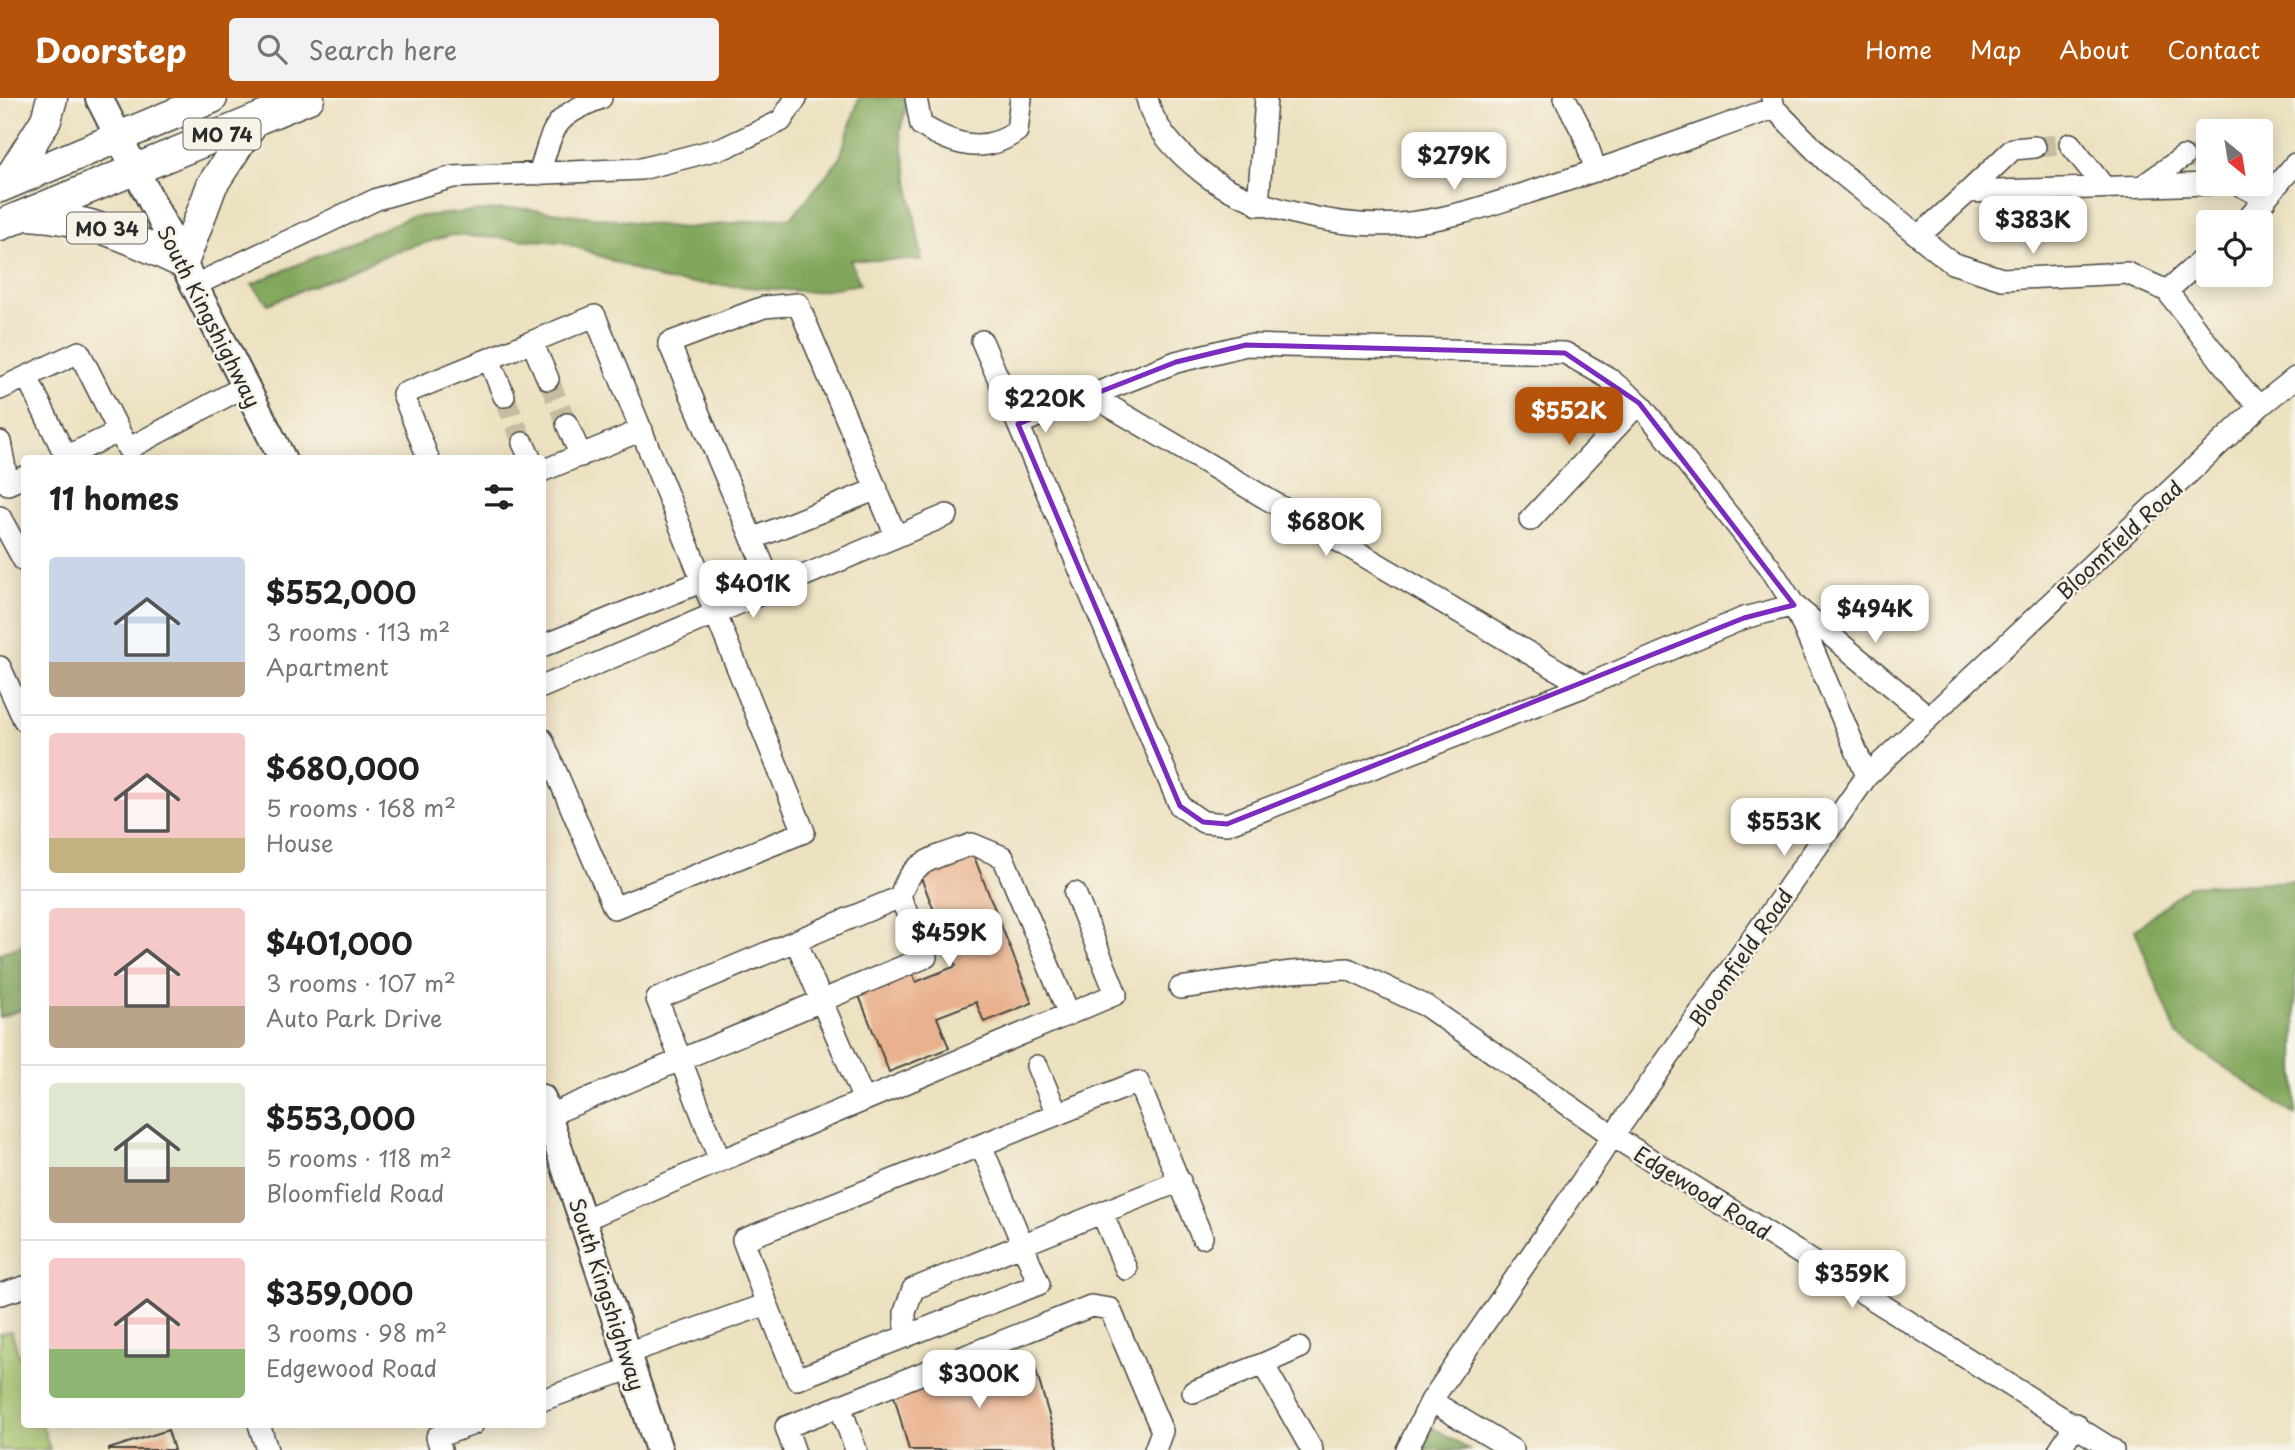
<!DOCTYPE html>
<meta charset="utf-8">
<style>
body{margin:0;font-family:"Playpen Sans",sans-serif;background:#f2f2f2;color:#202124;height:100vh;display:flex;flex-direction:column;font-size:26px;white-space:nowrap}
*{box-sizing:border-box;margin:0}
p{font-size:23px;color:#757577}
.icon{flex:none;width:38px;height:38px;fill:none;stroke:currentColor;stroke-width:2;stroke-linecap:round;stroke-linejoin:round}
.map{position:relative;flex:1;overflow:hidden}
.details{position:absolute;left:21px;top:357px;width:525px;height:973px;display:flex;flex-direction:column;background:#fff;border-radius:7px;box-shadow:0 4px 18px #0003}
.details>*{flex:none}
.needle{width:46px;rotate:150deg}
.buttons{position:absolute;left:2196px;top:21px;display:grid;gap:14px}
.buttons a{display:grid;place-items:center;width:77px;height:77px;border-radius:7px;background:#fff;box-shadow:0 4px 18px #0003;font-size:35px}
.price{position:absolute;translate:-50% -60px;padding:0 16px;border-radius:14px;background:#fff;color:#222;font-size:23px;line-height:46px;filter:drop-shadow(0 2px 4px #0008)}
.price::after{content:'';position:absolute;left:50%;top:42px;width:21px;height:16px;margin-left:-10px;background:inherit;clip-path:polygon(0 0,100% 0,50% 100%)}
.price.on{background:#b45309;color:#fff}
ul{padding:0;list-style:none}
li{display:flex;align-items:center;gap:21px;height:175px;padding:0 28px}
li+li{border-top:2px solid #e0e0e0}
li span{display:grid;place-items:center;flex:none;width:196px;height:140px;border-radius:7px;color:#555}
li>.icon{margin-inline-start:auto}
span .icon{width:84px;height:84px;fill:#fffc;stroke-width:1}
li b{font-size:30px}
h2{display:flex;justify-content:space-between;align-items:center;height:84px;padding:0 28px;font-size:30px}
header{display:flex;align-items:center;gap:42px;box-sizing:border-box;height:98px;padding:0 35px;background:#b45309;color:#fff}
header strong{font-size:33px}
nav{display:flex;gap:38px;margin-inline-start:auto;font-size:24px}
.search{width:490px;height:63px;background:#f2f2f2;display:flex;align-items:center;gap:18px;box-sizing:border-box;padding:0 24px;border-radius:7px;color:#757577;font-size:26px}
.map>svg:first-child{display:block}
.green{fill:#a3c168;stroke:#67764a;stroke-width:2}
.forest{fill:#82a75c;stroke:#566944;stroke-width:2}
.building{fill:#e9b18d}
.lines{fill:none;stroke-linecap:round;stroke-linejoin:round}
.minor-tunnel{stroke:#c5bda2;stroke-width:21;stroke-dasharray:21 10;stroke-linecap:butt}
.minor-casing{stroke:#484641;stroke-width:24}
.major-casing{stroke:#484641;stroke-width:30}
.highway-casing{stroke:#484641;stroke-width:33}
.minor{stroke:#fff;stroke-width:21}
.major{stroke:#fff;stroke-width:26}
.highway{stroke:#fff;stroke-width:30}
.marked{fill:none;stroke:#7b2cbf;stroke-width:5;stroke-linejoin:round}
.labels{text-anchor:middle;dominant-baseline:central;stroke-width:5;stroke-linejoin:round;paint-order:stroke}
.shield{fill:#f7f3e8;stroke:#686764;stroke-width:2}
.shield-label{font-size:19px;font-weight:bold;fill:#2b2b2b}
.street-label{font-size:21px;fill:#2b2b2b;stroke:#f7f3e8}
</style>
<header>
<strong>Doorstep</strong>
<div class="search"><svg class="icon" aria-label="search" viewBox="0 0 24 24"><circle cx="10" cy="10" r="6"/><path d="M15 15l6 6"/></svg>Search here</div>
<nav><a>Home</a><a>Map</a><a>About</a><a>Contact</a></nav>
</header>
<div class="map">
<svg width="2295" height="1352" viewBox="0 0 2295 1352">
<rect width="100%" height="100%" fill="#f7f3e8"/>
<filter id="ink" filterUnits="userSpaceOnUse"><feTurbulence type="fractalNoise" baseFrequency=".0143" numOctaves="2"/><feDisplacementMap in="SourceGraphic" scale="14" xChannelSelector="R" yChannelSelector="G"/><feConvolveMatrix kernelMatrix="1 2 1 2 8 2 1 2 1" color-interpolation-filters="sRGB"/></filter>
<filter id="wash" filterUnits="userSpaceOnUse"><feTurbulence type="fractalNoise" baseFrequency=".00686" numOctaves="4" result="noise"/><feDisplacementMap in="SourceGraphic" scale="28" xChannelSelector="R" yChannelSelector="G"/><feGaussianBlur stdDeviation="1.57" result="paint"/><feColorMatrix in="noise" values="0 0 0 0 0 0 0 0 0 0 0 0 0 0 0 0 0 1.4 0 .05"/><feComposite in="paint" operator="in"/></filter>
<g filter="url(#wash)">
<rect width="100%" height="100%" fill="#ece1c0"/>
<path class="green" d="M11,1233L24,1273V1326L42,1327L50,1352H0V1236Z"/>
<path class="forest" d="M859,0H908L900,34L922,162H850L860,186L812,194L666,183L563,144L452,137L394,154L268,206L252,186L410,119L519,110L683,130L792,119L839,62Z
M2295,783V1017L2177,937L2135,832L2189,788Z
M24,847V911L0,919V855Z
M1432,1329L1469,1352H1424Z"/>
<g id="blocks">
<path class="building" d="M971,751L1032,905L984,924L976,904L937,919L949,950L889,974L858,895L912,874L916,884L956,868L918,772Z
M1031,1255L1059,1352H909L893,1294Z
M168,1332L174,1352H109V1351Z"/>
</g>
</g>
<g filter="url(#ink)">
<use href="#blocks" fill-opacity="0" stroke="#484641" stroke-width="2"/>
<g class="lines">
<path class="minor-tunnel" d="M2035,49L2070,46
M2183,59L2208,60
M548,281L567,326
M504,298L523,345"/>
<g class="minor-casing">
<path id="minor" d="M916,0L921,27C953,47 985,57 1017,33L1021,0
M1147,0C1153,31 1179,56 1203,75C1247,110 1342,131 1399,126C1444,123 1490,107 1533,93C1614,68 1694,38 1774,10
M1565,0L1584,37L1596,73
M1772,0L1774,10L1826,63L1952,165L2002,181L2127,175L2167,193L2244,293L2260,308
M2070,46L2104,89
M539,76C554,28 552,19 601,0
M2238,86L2266,101
M2144,87L2183,59
M1968,94L2013,51L2035,49
M1258,107L1266,0
M2245,124L2295,66
M1920,137L1968,94L2208,86
M195,187L377,101L453,79L641,71L726,49L781,23L796,0
M2167,193L2208,156
M982,243L1018,326
M532,244L548,281
M489,261L504,298
M27,279L66,359
M0,291L79,254L128,351L245,288
M1089,296L1585,588
M567,326L581,358
M0,344L8,386L24,379
M523,345L530,360
M63,360L118,334
M428,360L403,296L595,218L804,734L614,810L542,641
M542,373L642,332
M0,419L24,463
M1530,422L1639,305
M752,441L877,391
M773,490L669,245L764,209L798,206L896,438
M542,548L703,483
M0,569L24,622
M542,589L947,417
M1867,678L1794,507L1769,468L1639,305L1607,279L1565,255L1246,247L1176,264L1018,326L1180,708L1203,724L1227,726L1585,588L1744,520L1794,507L1929,619
M796,843L864,1002
M1180,890L1291,874L1348,871L1426,908L1613,1038L2113,1352
M1037,968L1057,1016
M542,1020L926,859L900,799
M981,1047L1138,984L1202,1139
M720,1063L1069,916
M1102,1115L1126,1171
M583,1122L720,1063L657,901L900,799C912,759 936,761 972,746L1003,759L1069,916L1116,896L1075,795
M1,1196L24,1189
M905,1239V1214L913,1191L1180,1083
M627,1255L767,1206L797,1281L1039,1186L981,1047L743,1142L767,1206
M1263,1266L1299,1250
M1193,1294L1263,1266L1312,1352
M542,1302L632,1270
M1431,1303L1513,1352
M259,1326L267,1352
M441,1352L437,1339L473,1326
M794,1352L786,1329L840,1308
M856,1352L840,1308L1091,1208L1110,1211L1162,1333L1155,1352
M1407,1352L1431,1303L1613,1038L1867,678L2260,308L2295,280
M2059,1352L2076,1326"/>
</g>
<g class="major-casing">
<path id="major" d="M99,0L282,360
M542,1000L659,1352"/>
</g>
<g class="highway-casing">
<path id="highway" d="M6,86L46,22L52,0
M0,89L212,0
M29,117C91,121 128,139 183,165L212,87L254,23
M0,127L309,0"/>
</g>
<use href="#minor" class="minor"/>
<use href="#major" class="major"/>
<use href="#highway" class="highway"/>
</g>
</g>
<path class="marked" d="M1246,247L1565,255L1639,305L1794,507L1744,520L1227,726L1203,724L1180,708L1018,326L1176,264Z"/>
<g class="labels">
<g class="shield">
<rect x="183.5" y="20.5" width="77" height="31" rx="5"/>
<rect x="67" y="114.5" width="80" height="31" rx="5"/>
</g>
<g class="shield-label">
<text x="222" y="36">MO 74</text>
<text x="107" y="130">MO 34</text>
</g>
<g class="street-label">
<text transform="translate(210 218) rotate(63)">South Kingshighway</text>
<text transform="translate(2119 441) rotate(-43)">Bloomfield Road</text>
<text transform="translate(1740 859) rotate(-55)">Bloomfield Road</text>
<text transform="translate(1703 1094) rotate(32)">Edgewood Road</text>
<text transform="translate(608 1196) rotate(72)">South Kingshighway</text>
</g>
</g>
</svg>
<div class="buttons">
<a><svg class="needle" viewBox="-14 -14 28 28"><path d="M0-13l5 13h-10z" fill="#e53935"/><path d="M0 13l5-13h-10z" fill="#757577"/></svg></a>
<a><svg class="icon" aria-label="locate" viewBox="0 0 24 24"><circle cx="12" cy="12" r="6"/><path d="M12 2v4M12 18v4M2 12h4M18 12h4"/></svg></a>
</div>
<b class="price" style="left:1454px;top:94px">$279K</b>
<b class="price" style="left:2033px;top:158px">$383K</b>
<b class="price" style="left:1045px;top:337px">$220K</b>
<b class="price on" style="left:1569px;top:349px">$552K</b>
<b class="price" style="left:1326px;top:460px">$680K</b>
<b class="price" style="left:753px;top:522px">$401K</b>
<b class="price" style="left:1875px;top:547px">$494K</b>
<b class="price" style="left:1784px;top:760px">$553K</b>
<b class="price" style="left:949px;top:871px">$459K</b>
<b class="price" style="left:1852px;top:1212px">$359K</b>
<b class="price" style="left:979px;top:1312px">$300K</b>
<section class="details">
<h2>11 homes<svg class="icon" aria-label="filters" viewBox="0 0 24 24"><path d="M4 7h16M4 17h16"/><circle cx="9" cy="7" r="2"/><circle cx="15" cy="17" r="2"/></svg></h2>
<ul>
<li><span style="background:linear-gradient(#c9d6e8 75%,#b9a48a 0)"><svg class="icon" aria-label="home" viewBox="0 0 24 24"><path d="M3 11l9-7 9 7M6 9v11h12V9"/></svg></span><div><b>$552,000</b><p>3 rooms · 113 m²</p><p>Apartment</p></div></li>
<li><span style="background:linear-gradient(#f6c9c9 75%,#c2b280 0)"><svg class="icon" aria-label="home" viewBox="0 0 24 24"><path d="M3 11l9-7 9 7M6 9v11h12V9"/></svg></span><div><b>$680,000</b><p>5 rooms · 168 m²</p><p>House</p></div></li>
<li><span style="background:linear-gradient(#f6c9c9 70%,#b9a48a 0)"><svg class="icon" aria-label="home" viewBox="0 0 24 24"><path d="M3 11l9-7 9 7M6 9v11h12V9"/></svg></span><div><b>$401,000</b><p>3 rooms · 107 m²</p><p>Auto Park Drive</p></div></li>
<li><span style="background:linear-gradient(#dfe7d0 60%,#b9a48a 0)"><svg class="icon" aria-label="home" viewBox="0 0 24 24"><path d="M3 11l9-7 9 7M6 9v11h12V9"/></svg></span><div><b>$553,000</b><p>5 rooms · 118 m²</p><p>Bloomfield Road</p></div></li>
<li><span style="background:linear-gradient(#f6c9c9 65%,#8fb573 0)"><svg class="icon" aria-label="home" viewBox="0 0 24 24"><path d="M3 11l9-7 9 7M6 9v11h12V9"/></svg></span><div><b>$359,000</b><p>3 rooms · 98 m²</p><p>Edgewood Road</p></div></li>
</ul>
</section>
</div>
